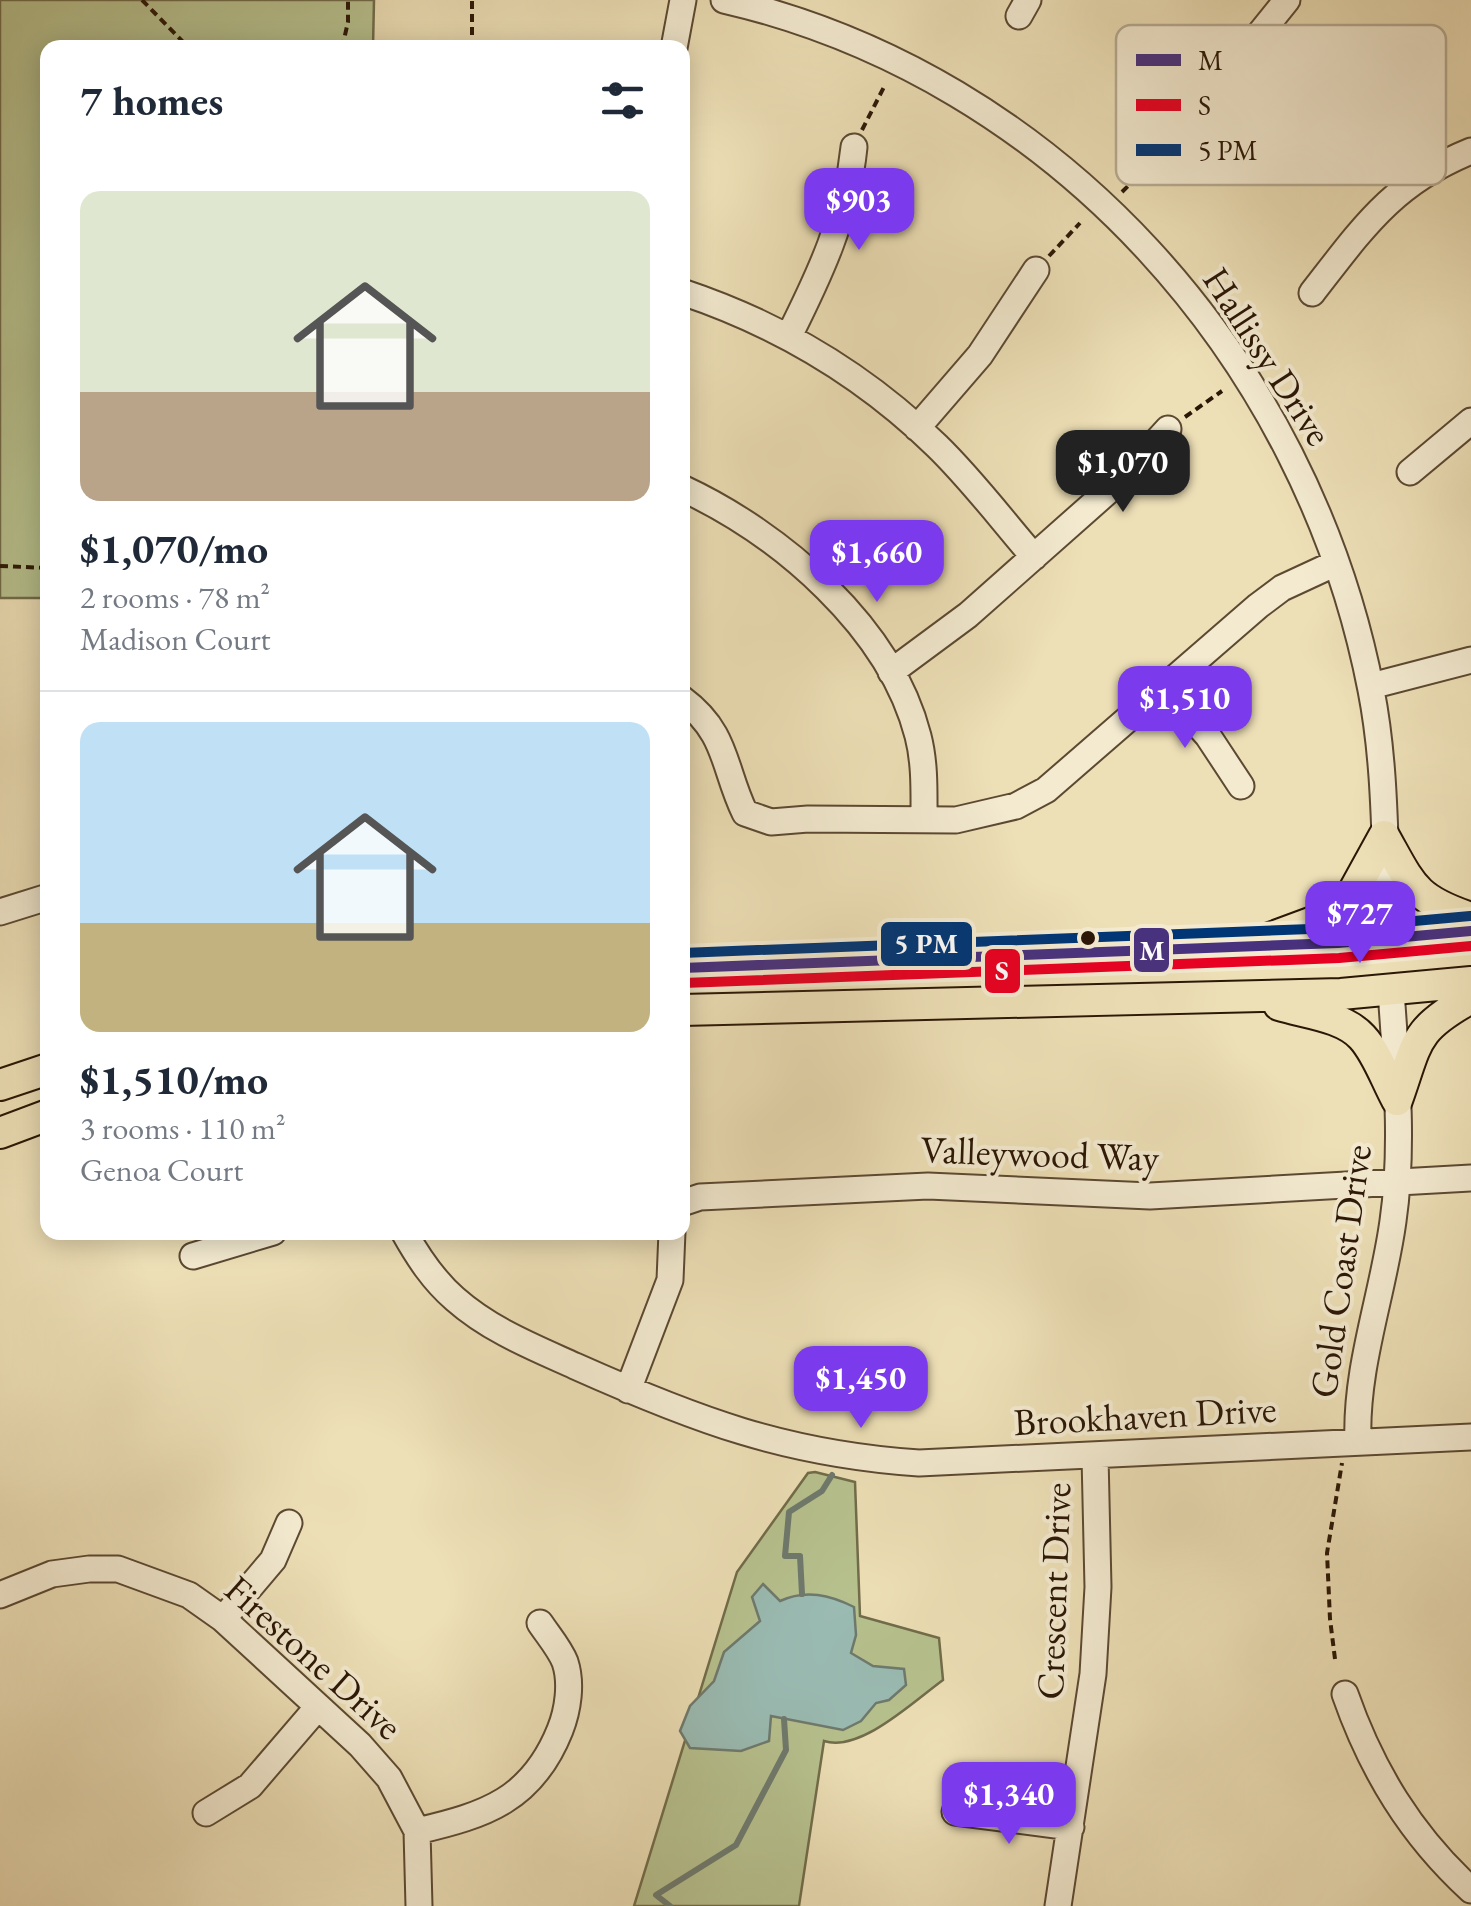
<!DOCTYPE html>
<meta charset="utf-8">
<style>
body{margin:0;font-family:"EB Garamond",serif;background:#f2f2f3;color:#1f2937;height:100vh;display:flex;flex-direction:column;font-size:38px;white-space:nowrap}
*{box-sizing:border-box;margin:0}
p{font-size:32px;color:#747a83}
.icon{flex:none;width:55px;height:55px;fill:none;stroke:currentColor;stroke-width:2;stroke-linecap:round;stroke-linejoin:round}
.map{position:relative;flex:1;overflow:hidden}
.panel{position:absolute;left:40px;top:40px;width:650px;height:1200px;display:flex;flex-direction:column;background:#fff;border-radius:20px;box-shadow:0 5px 25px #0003}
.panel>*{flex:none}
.price{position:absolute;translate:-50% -85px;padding:0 22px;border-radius:20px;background:#7c3aed;color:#fff;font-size:32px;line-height:65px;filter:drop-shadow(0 2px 5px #0008)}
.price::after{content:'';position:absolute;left:50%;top:60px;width:30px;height:22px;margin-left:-15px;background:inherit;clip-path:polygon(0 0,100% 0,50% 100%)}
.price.current{background:#222;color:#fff}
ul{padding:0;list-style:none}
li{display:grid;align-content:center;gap:20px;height:530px;padding:0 40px}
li+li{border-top:2px solid #e0e1e3}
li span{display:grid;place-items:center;height:310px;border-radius:20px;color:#555}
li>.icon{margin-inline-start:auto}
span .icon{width:180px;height:180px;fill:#fffc;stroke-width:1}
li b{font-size:42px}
h2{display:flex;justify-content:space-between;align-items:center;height:120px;padding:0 40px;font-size:42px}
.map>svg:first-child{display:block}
.green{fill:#b7c28f;stroke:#716c4a;stroke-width:2.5}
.water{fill:#9abcb4;stroke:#6e7a6e;stroke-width:2.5}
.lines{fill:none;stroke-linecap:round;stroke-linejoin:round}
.stream{stroke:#6e7a6e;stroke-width:6}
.minor-casing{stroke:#5c4932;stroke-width:29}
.major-casing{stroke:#2b1706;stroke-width:34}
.path{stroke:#2b1706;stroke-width:4;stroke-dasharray:8 5;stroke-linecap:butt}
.minor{stroke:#f3ead0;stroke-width:25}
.major{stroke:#eddfb6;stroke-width:30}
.bus-1-casing{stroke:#f3ead0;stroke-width:18}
.bus-2-casing{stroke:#f3ead0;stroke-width:18}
.bus-3-casing{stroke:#f3ead0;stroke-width:18}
.bus-1{stroke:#48327e;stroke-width:10}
.bus-2{stroke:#e80022;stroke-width:10}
.bus-3{stroke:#003676;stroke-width:10}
.bus-dot{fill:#2b1706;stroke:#f3ead0;stroke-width:4}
.labels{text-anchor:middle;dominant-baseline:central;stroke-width:8;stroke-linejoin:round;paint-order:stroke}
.street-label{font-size:38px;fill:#2b1706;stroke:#f3ead0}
.key{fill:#f3ead0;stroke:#b7ab93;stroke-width:2.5}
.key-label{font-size:28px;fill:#2b1706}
.line-badge{stroke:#f3ead0;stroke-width:4}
.badge-label{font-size:28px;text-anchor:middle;font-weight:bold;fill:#fff}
</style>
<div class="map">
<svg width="1471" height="1906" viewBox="0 0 1471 1906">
<rect width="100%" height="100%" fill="#eddfb6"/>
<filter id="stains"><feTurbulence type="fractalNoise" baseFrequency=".002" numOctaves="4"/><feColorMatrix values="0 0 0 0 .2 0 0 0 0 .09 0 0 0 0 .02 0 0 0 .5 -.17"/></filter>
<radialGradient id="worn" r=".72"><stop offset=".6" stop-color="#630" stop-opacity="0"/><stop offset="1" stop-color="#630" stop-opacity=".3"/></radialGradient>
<path class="green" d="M0,0H374L373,47L48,48L47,598H0Z
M815,1472L855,1482L860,1616L939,1638L943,1680C914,1701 860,1753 824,1741L799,1906H634L737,1572L808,1473Z"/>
<path class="water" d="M763,1584L780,1601C806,1589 830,1595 854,1607L856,1635L851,1653L873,1666L904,1669L906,1685L889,1700L876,1703L861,1721L843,1730L771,1716L769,1741L741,1751L690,1748L680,1731L690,1706L714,1681L724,1652L760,1621L752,1597Z"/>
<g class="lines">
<path class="stream" d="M802,1594L800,1556H785L789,1512L822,1491L832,1475
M670,1906L656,1895L736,1845L786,1750L784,1719"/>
<g class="minor-casing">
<path id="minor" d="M724,0C1056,77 1307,359 1371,690C1387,771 1384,856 1389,939
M1019,16L1028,0
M674,48L683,0
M1178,135L1287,0
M682,292C778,324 865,376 937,446C972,480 1002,520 1034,557
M1312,293C1362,229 1392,183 1471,151
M789,336C820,274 847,217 854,147
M917,428L980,355L1036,270
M1410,472L1471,421
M682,488C781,534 890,627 918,736C925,763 924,791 924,820
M891,672L968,615L1125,476L1168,429
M1371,686L1471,660
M1165,688L1208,736L1241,786
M682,699C728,733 723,768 745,813L771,822L808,819L956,820L1016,806L1046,790L1258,606L1282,588L1336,563
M0,912L48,897
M682,1203L700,1197L928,1186L1150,1196L1471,1178
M404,1232C418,1257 433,1280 455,1299C490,1330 533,1347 575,1366C696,1420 786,1454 919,1463L1471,1437
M193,1256L273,1232
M628,1390L670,1280L672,1232
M1358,1442C1355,1367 1383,1295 1393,1221C1404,1145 1396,1066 1391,990
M0,1595L52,1574L89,1569H118L189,1595L223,1619L360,1745L389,1778L417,1831L419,1906
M223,1619L273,1560L289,1523
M1345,1694C1372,1771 1411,1835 1471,1890
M955,1812L1071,1827
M206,1813L250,1786L317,1708
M417,1831C486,1815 532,1800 560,1730C568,1710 572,1683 565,1662C560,1649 548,1635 540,1623
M1058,1906L1093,1674L1098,1587L1095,1456"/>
</g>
<g class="major-casing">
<path id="major" d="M1384,836C1412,886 1414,899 1471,918
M1270,938L1332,915L1346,905L1384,836
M682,968L1338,943L1471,931
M1279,1005C1305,1013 1343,1016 1362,1037C1377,1053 1386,1080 1397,1100
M682,1010L1341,994L1471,982
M0,1085L48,1069
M1397,1100C1418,1041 1413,1030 1471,998
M0,1133L48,1115"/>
</g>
<path class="path" d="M142,0L189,48
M342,48L348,22V0
M472,48V0
M862,130L885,85
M1122,192L1164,150
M1049,256L1080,223
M1185,417L1222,391
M0,566L48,568
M1335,1659L1330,1619L1327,1553L1342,1463"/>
<use href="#minor" class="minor"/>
<use href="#major" class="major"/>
<g class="bus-1-casing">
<path id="bus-1" d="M682,968L1338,943L1471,931"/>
</g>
<g class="bus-2-casing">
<path id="bus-2" d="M683,983L1339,958L1471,946"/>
</g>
<g class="bus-3-casing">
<path id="bus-3" d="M682,953L1337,928L1470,916"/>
</g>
<use href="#bus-1" class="bus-1"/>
<use href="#bus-2" class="bus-2"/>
<use href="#bus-3" class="bus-3"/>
</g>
<circle class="bus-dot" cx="1088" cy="938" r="9"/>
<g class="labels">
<g class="street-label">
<text transform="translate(1268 356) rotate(57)">Hallissy Drive</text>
<text transform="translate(1040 1153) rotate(2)">Valleywood Way</text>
<text transform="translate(1340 1271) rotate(-82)">Gold Coast Drive</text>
<text transform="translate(1145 1415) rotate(-3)">Brookhaven Drive</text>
<text transform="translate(1053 1591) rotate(-88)">Crescent Drive</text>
<text transform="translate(314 1657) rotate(42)">Firestone Drive</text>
</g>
</g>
<rect x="1116" y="25" width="330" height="160" rx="15" class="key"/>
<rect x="1136" y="54" width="45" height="12" fill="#48327e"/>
<rect x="1136" y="99" width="45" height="12" fill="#e80022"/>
<rect x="1136" y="144" width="45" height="12" fill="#003676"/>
<g class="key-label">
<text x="1198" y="70">M</text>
<text x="1198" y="115">S</text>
<text x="1198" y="160">5 PM</text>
</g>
<g class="line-badge">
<rect x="879" y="920" width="95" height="48" rx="10" fill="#003676"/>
<rect x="1132" y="926" width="39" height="48" rx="10" fill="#48327e"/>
<rect x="983" y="947" width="39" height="48" rx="10" fill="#e80022"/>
</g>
<g class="badge-label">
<text x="926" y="953">5 PM</text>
<text x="1152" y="960">M</text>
<text x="1002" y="980">S</text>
</g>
<rect width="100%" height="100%" filter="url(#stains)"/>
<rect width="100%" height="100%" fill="url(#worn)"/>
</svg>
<b class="price" style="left:859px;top:253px">$903</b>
<b class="price current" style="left:1123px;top:515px">$1,070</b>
<b class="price" style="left:877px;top:605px">$1,660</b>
<b class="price" style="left:1185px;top:751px">$1,510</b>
<b class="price" style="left:1360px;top:966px">$727</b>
<b class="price" style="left:861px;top:1431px">$1,450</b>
<b class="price" style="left:1009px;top:1847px">$1,340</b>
<section class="panel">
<h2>7 homes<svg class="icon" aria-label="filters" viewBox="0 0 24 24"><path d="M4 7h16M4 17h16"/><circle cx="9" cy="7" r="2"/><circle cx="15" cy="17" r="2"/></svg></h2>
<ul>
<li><span style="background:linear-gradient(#dfe7d0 65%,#b9a48a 0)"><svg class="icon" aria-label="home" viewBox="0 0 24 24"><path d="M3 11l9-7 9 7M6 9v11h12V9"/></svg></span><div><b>$1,070/mo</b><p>2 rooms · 78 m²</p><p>Madison Court</p></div></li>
<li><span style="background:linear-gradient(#bfe0f5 65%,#c2b280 0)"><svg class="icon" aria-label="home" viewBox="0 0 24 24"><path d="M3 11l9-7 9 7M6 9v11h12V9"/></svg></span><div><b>$1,510/mo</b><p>3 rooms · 110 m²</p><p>Genoa Court</p></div></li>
</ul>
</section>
</div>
